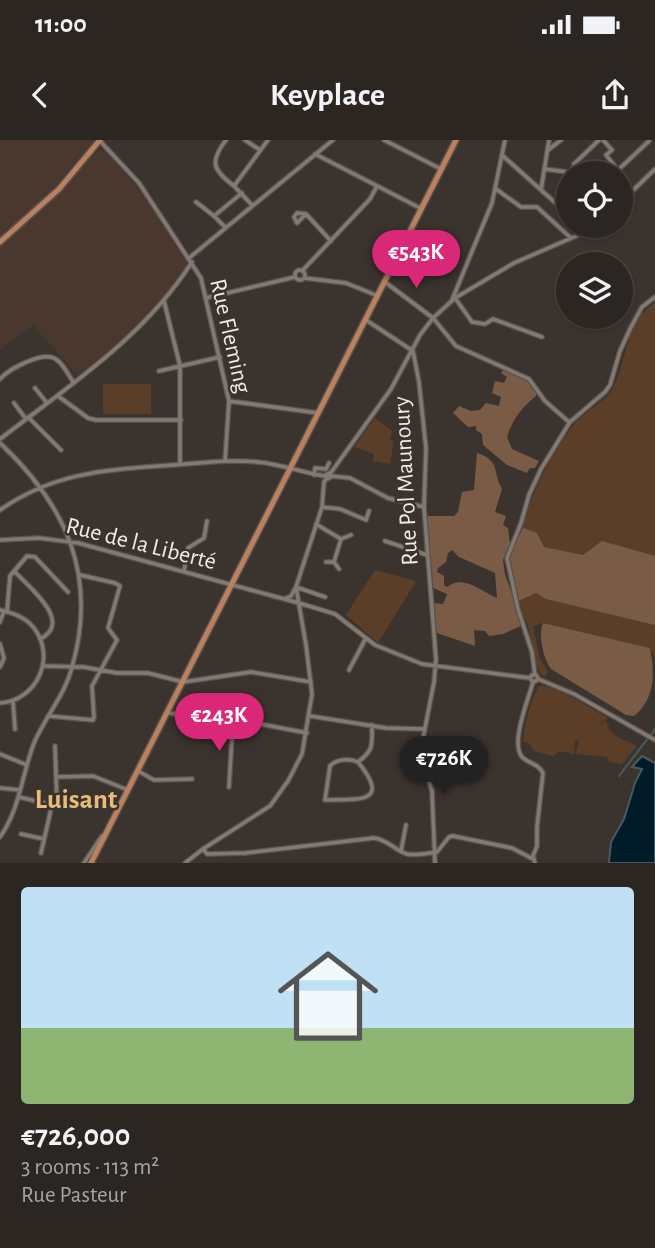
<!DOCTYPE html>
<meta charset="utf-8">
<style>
body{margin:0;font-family:"Alegreya Sans",sans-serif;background:#342e2a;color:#f1f3f6;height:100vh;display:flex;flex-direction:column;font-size:26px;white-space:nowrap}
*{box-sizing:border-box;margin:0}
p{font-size:23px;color:#a6a5a5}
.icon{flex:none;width:38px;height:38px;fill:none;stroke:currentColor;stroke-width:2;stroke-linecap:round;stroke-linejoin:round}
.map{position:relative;height:723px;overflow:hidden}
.sheet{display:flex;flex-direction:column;background:#2c2622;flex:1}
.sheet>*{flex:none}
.fabs{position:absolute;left:556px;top:21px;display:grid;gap:14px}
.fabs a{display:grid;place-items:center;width:77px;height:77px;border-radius:50%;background:#2c2622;box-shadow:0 2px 5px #0004,0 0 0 2px #484340;font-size:35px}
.price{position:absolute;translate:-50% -60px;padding:0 16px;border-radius:24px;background:#db2777;color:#fff;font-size:23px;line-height:46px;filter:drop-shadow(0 2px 4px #0008)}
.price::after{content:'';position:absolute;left:50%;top:42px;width:21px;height:16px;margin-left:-10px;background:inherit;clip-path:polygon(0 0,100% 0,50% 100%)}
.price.current{background:#222;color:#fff}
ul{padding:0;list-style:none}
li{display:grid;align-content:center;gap:14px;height:371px;padding:0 21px}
li span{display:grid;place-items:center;height:217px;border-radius:7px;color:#555}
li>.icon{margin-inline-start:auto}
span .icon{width:126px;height:126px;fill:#fffc;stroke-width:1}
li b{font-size:30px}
.status{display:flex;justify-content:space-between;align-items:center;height:49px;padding:0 35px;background:#2c2622;direction:ltr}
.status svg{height:19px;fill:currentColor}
header{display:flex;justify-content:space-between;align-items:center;height:91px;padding:0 21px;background:#2c2622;font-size:32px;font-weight:600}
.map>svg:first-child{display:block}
.industrial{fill:#4a382f}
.green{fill:#5a3e28}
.forest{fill:#7a5c46;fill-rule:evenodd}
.water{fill:#001c28;stroke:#485a61;stroke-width:2}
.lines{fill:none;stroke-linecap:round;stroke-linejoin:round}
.stream{stroke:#485a61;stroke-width:2}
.minor-casing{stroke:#58514c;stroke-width:6}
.major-casing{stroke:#58514c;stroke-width:8}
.minor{stroke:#827972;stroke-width:3.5}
.major{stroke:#bb805e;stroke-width:5}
.labels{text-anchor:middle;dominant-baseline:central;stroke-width:5;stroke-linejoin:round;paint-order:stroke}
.street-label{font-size:24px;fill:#f0ebe7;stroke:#3b332e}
.quarter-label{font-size:28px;font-weight:bold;fill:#e8bc78;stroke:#3b332e}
</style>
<div class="status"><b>11:00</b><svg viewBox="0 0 49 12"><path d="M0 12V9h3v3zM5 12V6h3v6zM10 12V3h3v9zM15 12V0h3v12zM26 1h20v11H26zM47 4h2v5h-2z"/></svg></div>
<header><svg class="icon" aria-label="back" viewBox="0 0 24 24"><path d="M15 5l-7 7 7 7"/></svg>Keyplace<svg class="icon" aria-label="share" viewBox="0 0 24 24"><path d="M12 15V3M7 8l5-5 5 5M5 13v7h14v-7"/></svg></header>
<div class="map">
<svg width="655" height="723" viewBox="0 0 655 723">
<rect width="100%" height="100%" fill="#3b332e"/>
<path class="industrial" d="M0,0H94L46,57L0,96Z
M100,9L108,12L141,53L187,119L186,127L176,144L149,175L84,233L77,235L33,185L0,210V105Z"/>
<path class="green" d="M655,162V518L650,508L543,483L533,486L540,519L548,532L545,537L539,532C534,517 532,501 528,486C525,476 518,466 516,456C507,402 540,329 572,287C582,273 607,261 614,246C627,218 626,182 655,162Z
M103,244H151V274H103Z
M375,278L392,291L390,300L394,301L390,324L373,321L374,314L354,307Z
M375,430L416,441L378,503L346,475Z
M541,545L565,553L608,578L595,588L607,581C607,596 625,600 637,606L622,624L609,622L607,617L576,614L579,599L575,602L574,614L559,611L553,616L534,611L529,603L523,602C525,582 529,567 538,547Z"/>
<path class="forest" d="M504,229L529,241L537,251L536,256C521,268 513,279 507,297L512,309L539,321L535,328H530L527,333L507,325L483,305L482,294L476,290V286L468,287L453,273L459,266L471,271L480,270L486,263L499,266L501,257L492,253L495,241L504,243L507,237L501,233Z
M477,313C501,321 492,331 502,349L495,372L506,376L503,385L508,388L510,404L503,420L505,434L523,485L503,494L489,496L485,491L474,490L475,506L437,493L432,463L443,464L447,454L431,447L426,379L428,376H454L458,372L462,352L474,350ZM452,410L459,417L495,433L497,458C480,451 464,434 447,447L444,445V436L437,432L438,428L446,422L448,413Z
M523,388L537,393L544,407L583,415L602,401L655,416V485L546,459L536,453L518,461L508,417Z
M543,483L650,508C655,533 655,560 634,576L626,575L551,529C543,518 538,495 543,483Z"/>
<path class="water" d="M642,616L655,623V723H609L611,702L624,679L635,643L642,629L632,627Z"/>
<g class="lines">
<path class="stream" d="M654,167L655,168
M619,636L655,589"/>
<g class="minor-casing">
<path id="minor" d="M226,0C209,22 213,30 234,46
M245,0L260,10
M384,0L441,29
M603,0L612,10L606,15L618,30L649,1
M100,1L139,43L201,138L229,261L225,321
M548,10L561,0
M315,14L422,69
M503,16L569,75
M545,29L574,33
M573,33L574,24L599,0
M496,49L521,67H537L571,98
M541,50L549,0
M196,62L214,76L225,87
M621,62L655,29
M251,64L234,46L268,0
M214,76L242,53
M297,83L306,74L331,101
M297,83L294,77L297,73L306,74
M581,86L586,91
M189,118L333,0
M295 135a5 5 0 1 1 10 0a5 5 0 1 1-10 0Z
M302,131L370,59L377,46
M304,138L346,143L378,156
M385,142L433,178L456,206L529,239L545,261L569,282
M206,158L295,137
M455,158L472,182L485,184L493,179L542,197
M452,160L492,63L505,0
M164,161L180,226V324
M366,180L413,211L419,242L426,308L424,367L436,519L434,542L420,614L432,651L435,723
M159,231L220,217
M0,239C9,229 45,209 57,220C64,225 69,236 74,243
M35,248L47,263
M58,256L88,278L96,280H181
M229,261L318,273
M14,263L26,279
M28,277L61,310
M0,299C69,246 144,197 192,122
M0,303C67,366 98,437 72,527C65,555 45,577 34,603C22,634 20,669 0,697
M329,333L331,337L327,339L326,335Z
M330,334L391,249L420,195L433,178L455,158L514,123L583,93L595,86
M314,335L315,328L326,329L329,323
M331,336L350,338L388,358L424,367
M322,367L340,369L366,380L369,371
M0,370C56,331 108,330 173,325C201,323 230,319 258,322C281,324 303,333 325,336
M316,384L341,399L334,422H326
M341,399L351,395
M0,400L39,398L78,403L299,463L335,474L375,505L422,524L530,538
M385,401L427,415
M334,422L339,429
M14,431C29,447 74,482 40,499
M184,431L188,408L204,398L207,381
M286,458L291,456L296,447L325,457
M0,470C13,473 25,477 34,488C57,518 36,561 0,563
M7,472L10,436L27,416L35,417L68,452
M0,482L4,471
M0,504L4,518L0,527
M44,526L83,527L117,533H148L183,542L251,532L311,542
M349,530L366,498
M530.5 538a3.5 3.5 0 1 1 7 0a3.5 3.5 0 1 1-7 0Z
M535,535L532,512L518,469L507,418L521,383L529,355L541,329L570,282L605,252L610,245L620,211L630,189L642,167L655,157
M538,539L574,554L655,600
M533,542C529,558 510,602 522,617C529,624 538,623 543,633L537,687V706L533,716L535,723
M13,561L15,589
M168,573L255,583L307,593
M48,576L93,580L94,577L92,546L117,500L108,488L120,446L115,443L80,435
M310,576L386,588L424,589
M55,606L57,664
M0,614L27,625
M358,622C392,664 359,659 325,660L330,626C336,619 350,618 358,622C374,610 372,605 372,585
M138,631L154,640L192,639
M56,637L93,636L128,650
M229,647L233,580
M0,648L20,650
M19,657L52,665L69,664
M21,694L44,699
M203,709L270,666L288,641L302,614L312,554L306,505L296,447L322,367L324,342L327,338
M401,711L406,685
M41,713L52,665
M84,723L102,696H105
M185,723L203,709L207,714L245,713L374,698C387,699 394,710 407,714C416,716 428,713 437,712L449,697L453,696L512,708L533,719"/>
</g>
<g class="major-casing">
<path id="major" d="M0,102L59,49L100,0
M91,723L456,0"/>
</g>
<use href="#minor" class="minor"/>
<use href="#major" class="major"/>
</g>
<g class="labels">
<g class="street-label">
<text transform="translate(230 196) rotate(77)">Rue Fleming</text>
<text transform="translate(406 341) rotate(-93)">Rue Pol Maunoury</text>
<text transform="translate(141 404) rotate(14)">Rue de la Liberté</text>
</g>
<g class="quarter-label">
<text x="76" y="660">Luisant</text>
</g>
</g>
</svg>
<div class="fabs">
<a><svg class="icon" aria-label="locate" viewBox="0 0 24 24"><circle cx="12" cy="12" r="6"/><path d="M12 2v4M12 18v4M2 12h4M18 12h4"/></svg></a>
<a><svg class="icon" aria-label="layers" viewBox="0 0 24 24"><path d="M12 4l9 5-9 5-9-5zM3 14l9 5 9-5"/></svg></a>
</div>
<b class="price" style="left:416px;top:150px">€543K</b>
<b class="price" style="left:219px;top:613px">€243K</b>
<b class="price current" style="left:444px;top:656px">€726K</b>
</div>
<section class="sheet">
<ul>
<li><span style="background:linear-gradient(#bfe0f5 65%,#8fb573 0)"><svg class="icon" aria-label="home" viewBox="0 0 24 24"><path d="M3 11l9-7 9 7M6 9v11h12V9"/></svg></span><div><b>€726,000</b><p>3 rooms · 113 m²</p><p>Rue Pasteur</p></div></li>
</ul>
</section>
